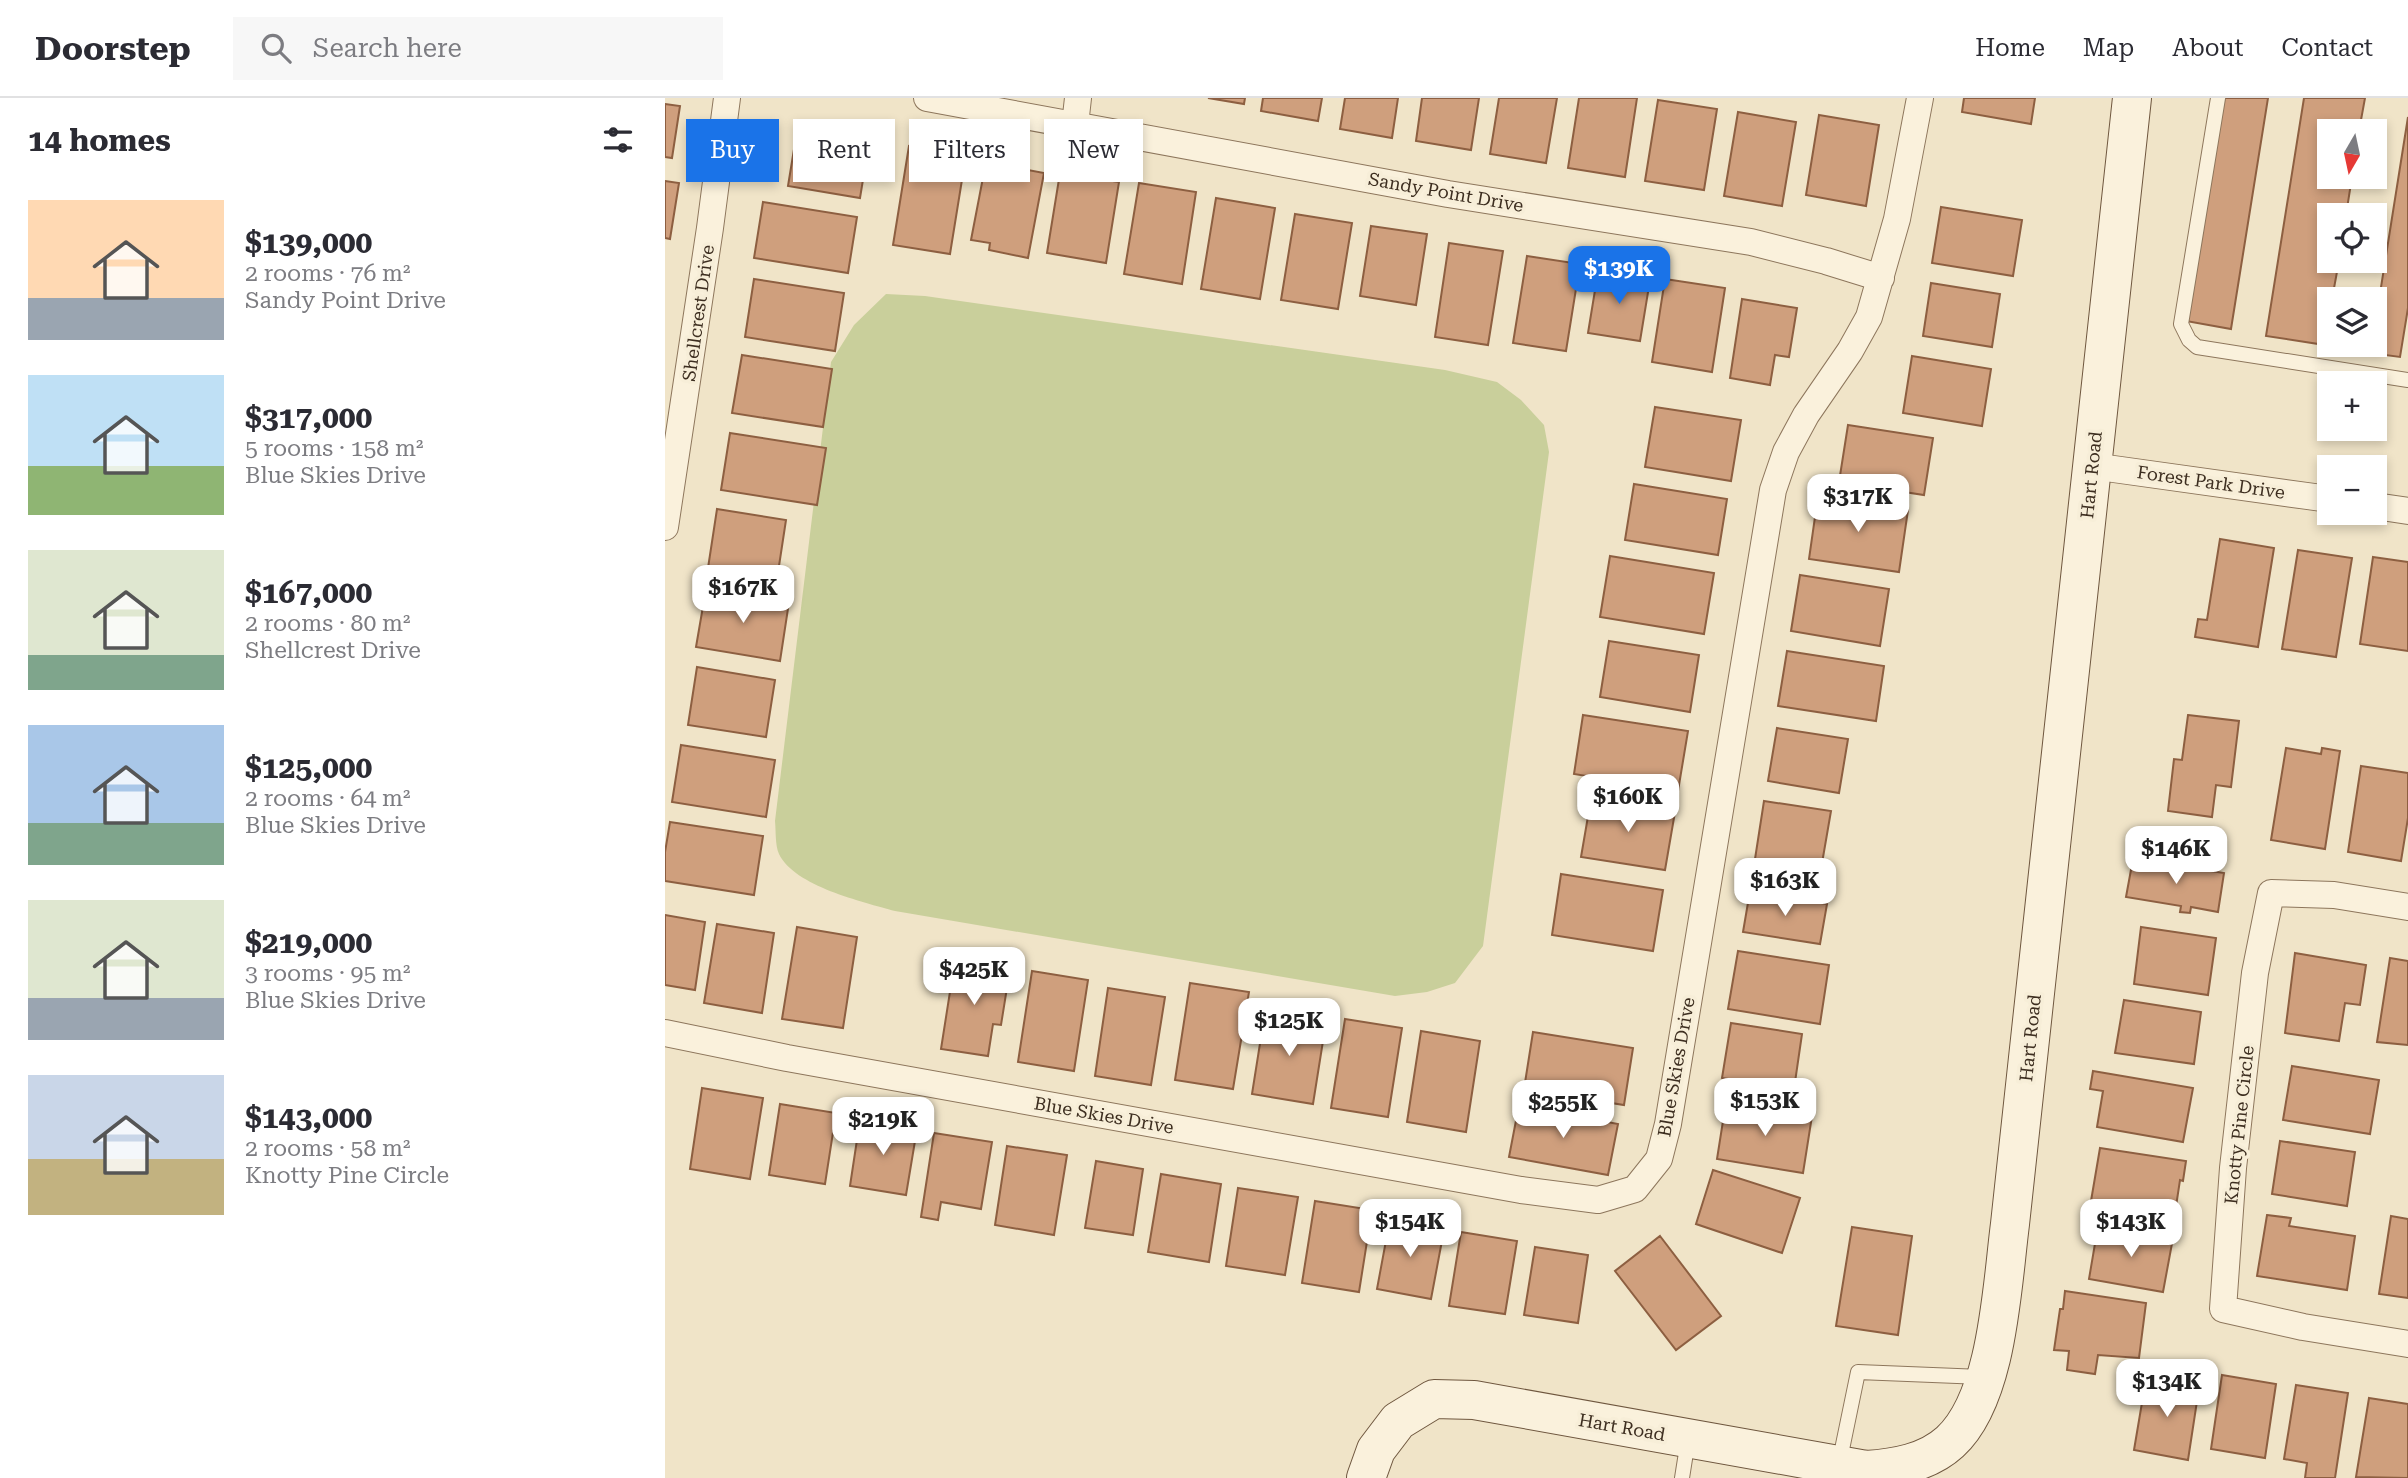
<!DOCTYPE html>
<meta charset="utf-8">
<style>
body{margin:0;font-family:"Roboto Serif",serif;background:#f7f7f7;color:#2b2b33;height:100vh;display:flex;flex-direction:column;font-size:26px;white-space:nowrap}
*{box-sizing:border-box;margin:0}
p{font-size:23px;color:#7c7c81}
.icon{flex:none;width:38px;height:38px;fill:none;stroke:currentColor;stroke-width:2;stroke-linecap:round;stroke-linejoin:round}
.map{position:relative;flex:1;overflow:hidden}
.panel{display:flex;flex-direction:column;background:#fff;width:665px}
.panel>*{flex:none}
.top-card{position:absolute;left:21px;top:21px;width:665px;height:63px;display:flex;gap:14px}
.needle{width:46px;rotate:189deg}
.buttons{position:absolute;left:1652px;top:21px;display:grid;gap:14px}
.buttons a{display:grid;place-items:center;width:70px;height:70px;border-radius:0px;background:#fff;box-shadow:0 4px 10px #0003;font-size:35px}
.price{position:absolute;translate:-50% -60px;padding:0 16px;border-radius:14px;background:#fff;color:#222;font-size:23px;line-height:46px;filter:drop-shadow(0 2px 4px #0008)}
.price::after{content:'';position:absolute;left:50%;top:42px;width:21px;height:16px;margin-left:-10px;background:inherit;clip-path:polygon(0 0,100% 0,50% 100%)}
.price.current{background:#1a73e8;color:#fff}
ul{padding:0;list-style:none}
li{display:flex;align-items:center;gap:21px;height:175px;padding:0 28px}
li span{display:grid;place-items:center;flex:none;width:196px;height:140px;border-radius:0px;color:#555}
li>.icon{margin-inline-start:auto}
span .icon{width:84px;height:84px;fill:#fffc;stroke-width:1}
li b{font-size:30px}
h2{display:flex;justify-content:space-between;align-items:center;height:84px;padding:0 28px;font-size:30px}
.pill{padding:0 24px;border-radius:0px;background:#fff;box-shadow:0 4px 10px #0003;font-size:24px;line-height:63px}
.pill.current{background:#1a73e8;color:#fff}
header{display:flex;align-items:center;gap:42px;box-sizing:border-box;height:98px;padding:0 35px;background:#fff;border-bottom:2px solid #e1e1e2}
header strong{font-size:33px}
nav{display:flex;gap:38px;margin-inline-start:auto;font-size:24px}
.search{width:490px;height:63px;background:#f7f7f7;display:flex;align-items:center;gap:18px;box-sizing:border-box;padding:0 24px;border-radius:0px;color:#7c7c81;font-size:26px}
main{display:flex;flex:1;min-height:0}
.map>svg:first-child{display:block}
.green{fill:#c9cf9b}
.building{fill:#cf9f7d;stroke:#8d5f41;stroke-width:2}
.lines{fill:none;stroke-linecap:round;stroke-linejoin:round}
.lane-casing{stroke:#8d765c;stroke-width:16}
.street-casing{stroke:#8d765c;stroke-width:28}
.secondary-casing{stroke:#6f573f;stroke-width:40}
.lane{stroke:#faf1dc;stroke-width:14}
.street{stroke:#faf1dc;stroke-width:26}
.secondary{stroke:#faf1dc;stroke-width:38}
.labels{text-anchor:middle;dominant-baseline:central;stroke-width:7;stroke-linejoin:round;paint-order:stroke}
.street-label{font-size:18px;fill:#3d2e20;stroke:#f7eed8}
</style>
<header>
<strong>Doorstep</strong>
<div class="search"><svg class="icon" aria-label="search" viewBox="0 0 24 24"><circle cx="10" cy="10" r="6"/><path d="M15 15l6 6"/></svg>Search here</div>
<nav><a>Home</a><a>Map</a><a>About</a><a>Contact</a></nav>
</header>
<main>
<section class="panel">
<h2>14 homes<svg class="icon" aria-label="filters" viewBox="0 0 24 24"><path d="M4 7h16M4 17h16"/><circle cx="9" cy="7" r="2"/><circle cx="15" cy="17" r="2"/></svg></h2>
<ul>
<li><span style="background:linear-gradient(#ffd9b3 70%,#9aa5b1 0)"><svg class="icon" aria-label="home" viewBox="0 0 24 24"><path d="M3 11l9-7 9 7M6 9v11h12V9"/></svg></span><div><b>$139,000</b><p>2 rooms · 76 m²</p><p>Sandy Point Drive</p></div></li>
<li><span style="background:linear-gradient(#bfe0f5 65%,#8fb573 0)"><svg class="icon" aria-label="home" viewBox="0 0 24 24"><path d="M3 11l9-7 9 7M6 9v11h12V9"/></svg></span><div><b>$317,000</b><p>5 rooms · 158 m²</p><p>Blue Skies Drive</p></div></li>
<li><span style="background:linear-gradient(#dfe7d0 75%,#7fa58c 0)"><svg class="icon" aria-label="home" viewBox="0 0 24 24"><path d="M3 11l9-7 9 7M6 9v11h12V9"/></svg></span><div><b>$167,000</b><p>2 rooms · 80 m²</p><p>Shellcrest Drive</p></div></li>
<li><span style="background:linear-gradient(#a9c7e8 70%,#7fa58c 0)"><svg class="icon" aria-label="home" viewBox="0 0 24 24"><path d="M3 11l9-7 9 7M6 9v11h12V9"/></svg></span><div><b>$125,000</b><p>2 rooms · 64 m²</p><p>Blue Skies Drive</p></div></li>
<li><span style="background:linear-gradient(#dfe7d0 70%,#9aa5b1 0)"><svg class="icon" aria-label="home" viewBox="0 0 24 24"><path d="M3 11l9-7 9 7M6 9v11h12V9"/></svg></span><div><b>$219,000</b><p>3 rooms · 95 m²</p><p>Blue Skies Drive</p></div></li>
<li><span style="background:linear-gradient(#c9d6e8 60%,#c2b280 0)"><svg class="icon" aria-label="home" viewBox="0 0 24 24"><path d="M3 11l9-7 9 7M6 9v11h12V9"/></svg></span><div><b>$143,000</b><p>2 rooms · 58 m²</p><p>Knotty Pine Circle</p></div></li>
</ul>
</section>
<div class="map">
<svg width="1743" height="1380" viewBox="0 0 1743 1380">
<rect width="100%" height="100%" fill="#f0e4c8"/>
<path class="green" d="M221,196L260,198L780,272L832,284L856,302L879,327L884,354L818,848L790,885L762,894L730,898L230,813C198,804 129,788 114,756C110,747 111,733 110,723L166,264L189,227Z"/>
<path class="building" d="M543,0H580L579,6Z
M598,0H657L653,23L596,13Z
M680,0H733L727,40L675,31Z
M757,0H814L806,52L751,43Z
M834,0H892L881,65L825,56Z
M914,0H972L960,79L903,70Z
M1299,0H1370L1366,26L1297,14Z
M1557,0H1603L1566,231L1521,223Z
M1639,0H1700L1694,33H1664V79H1687L1681,117H1664V163H1674L1667,201H1664V221L1660,247L1601,238Z
M993,2L1052,11L1039,92L980,83Z
M0,6L15,8L7,60L0,59Z
M1073,14L1131,24L1117,108L1059,98Z
M1154,17L1214,27L1201,108L1141,97Z
M1743,19V210L1735,259L1705,255L1707,247H1710V227Z
M132,33L204,45L195,100L123,88Z
M244,48L301,57L285,156L228,147Z
M321,64L379,75L363,160L324,152L325,145L306,142Z
M395,75L454,84L441,165L382,155Z
M0,83L14,85L5,141L0,140Z
M474,85L531,94L517,186L459,176Z
M551,100L610,110L595,201L536,191Z
M98,104L192,119L183,175L89,160Z
M1276,109L1357,122L1348,178L1267,165Z
M630,116L687,125L673,211L616,202Z
M706,128L762,136L751,207L695,198Z
M784,145L838,153L823,247L770,239Z
M862,158L915,166L901,253L848,245Z
M933,174L985,182L975,243L923,235Z
M89,181L179,195L170,253L80,239Z
M1000,181L1060,190L1047,274L987,264Z
M1266,185L1335,196L1327,249L1258,238Z
M1077,201L1132,210L1124,259L1110,257L1105,287L1065,280Z
M77,257L167,271L158,329L67,315Z
M1247,258L1326,271L1317,328L1238,315Z
M990,309L1076,322L1066,383L980,369Z
M1183,327L1268,340L1259,397L1174,384Z
M65,335L161,350L152,407L56,392Z
M969,386L1062,401L1053,457L960,442Z
M1153,398L1243,412L1234,474L1144,461Z
M52,411L121,422L112,481L43,470Z
M1555,441L1609,450L1593,549L1530,539L1533,521L1542,522Z
M1633,452L1687,460L1671,559L1617,551Z
M945,458L1049,475L1039,536L935,519Z
M1708,459L1743,464V553L1695,546Z
M1135,477L1224,491L1215,548L1126,533Z
M41,491L124,504L115,563L31,549Z
M944,543L1034,557L1025,614L935,599Z
M1122,553L1219,568L1211,623L1113,608Z
M32,569L110,582L101,639L23,627Z
M918,617L1023,633L1013,693L909,676Z
M1523,617L1574,623L1566,689L1551,687L1547,719L1503,713L1509,661L1517,662Z
M1112,630L1183,641L1174,695L1103,683Z
M16,647L110,662L101,719L7,704Z
M1621,650L1656,656L1657,650L1675,653L1660,751L1606,742Z
M1696,668L1743,675V720L1736,763L1683,754Z
M926,701L1010,714L1000,772L916,759Z
M1099,703L1166,713L1156,771L1090,761Z
M5,724L98,738L89,797L0,783V754Z
M1468,761L1559,775L1553,814L1526,809L1525,815L1515,814L1516,808L1461,799Z
M896,776L998,792L988,853L887,837Z
M1085,793L1162,806L1155,846L1078,834Z
M0,817L40,824L30,892L0,887Z
M52,826L109,835L97,915L39,905Z
M132,829L192,839L178,930L117,921Z
M1476,829L1551,840L1543,897L1469,886Z
M1073,853L1164,867L1155,926L1063,911Z
M1630,855L1701,867L1695,907L1680,905L1674,943L1620,935Z
M1725,860L1743,863V947L1712,944Z
M290,862L345,871L336,927L328,926L323,958L276,951Z
M367,873L423,882L409,973L353,964Z
M525,885L584,894L568,991L510,982Z
M443,890L500,899L486,987L430,978Z
M1459,902L1536,914L1529,966L1450,955Z
M600,914L661,924L648,1006L587,996Z
M680,921L737,930L723,1019L666,1010Z
M1066,925L1137,936L1129,991L1057,980Z
M756,933L815,943L801,1034L742,1024Z
M868,934L968,950L959,1007L859,991Z
M1627,968L1714,982L1705,1036L1618,1022Z
M1428,973L1528,990L1518,1044L1432,1029L1438,993L1425,991Z
M37,990L98,1000L85,1081L25,1071Z
M1061,1004L1147,1018L1138,1075L1052,1061Z
M115,1006L171,1015L160,1086L104,1077Z
M854,1007L953,1026L943,1077L844,1059Z
M195,1022L252,1031L241,1097L185,1088Z
M269,1035L327,1044L316,1111L276,1104L273,1122L256,1119Z
M1615,1043L1690,1054L1682,1108L1607,1096Z
M342,1048L402,1057L389,1137L330,1127Z
M1435,1050L1521,1063L1518,1083L1515,1082L1510,1115L1426,1103Z
M431,1063L478,1071L468,1137L420,1130Z
M1048,1072L1135,1100L1117,1155L1031,1126Z
M496,1076L556,1086L544,1164L483,1154Z
M573,1090L633,1099L620,1177L561,1168Z
M650,1103L707,1112L694,1194L637,1185Z
M1602,1117L1626,1120L1624,1128L1690,1138L1682,1192L1592,1178Z
M1726,1118L1743,1121V1200L1714,1196Z
M725,1121L779,1132L766,1201L712,1191Z
M1433,1128L1508,1140L1498,1194L1424,1181Z
M1187,1129L1247,1138L1233,1237L1171,1228Z
M796,1134L852,1143L840,1216L784,1208Z
M995,1138L1056,1218L1011,1252L950,1173Z
M870,1149L923,1157L913,1225L859,1217Z
M1400,1193L1481,1205L1474,1260L1433,1257L1430,1276L1402,1272L1404,1253L1389,1252L1395,1211H1398Z
M1557,1277L1611,1286L1600,1360L1546,1351Z
M1481,1281L1534,1290L1523,1362L1469,1352Z
M1631,1287L1683,1295L1670,1380H1640L1642,1365L1619,1361Z
M1704,1300L1743,1306V1380L1691,1379Z"/>
<g class="lines">
<g class="lane-casing">
<path id="lane" d="M1553,0L1516,226L1524,242L1532,249L1743,282
M1174,1366L1193,1274L1317,1279
M1017,1380L1023,1342"/>
</g>
<g class="street-casing">
<path id="street" d="M262,0L783,96L1086,144L1161,163L1216,180
M410,27L413,0
M1427,368L1664,401
M1710,408L1743,413
M0,429L45,130L62,0
M1743,809L1669,797L1606,795L1590,875L1568,1070L1558,1211L1638,1229L1743,1246
M0,935L122,960L856,1092L933,1102L970,1091L994,1061L1003,1026L1108,392L1121,354L1141,317L1185,253L1204,219L1232,121L1255,0"/>
</g>
<g class="secondary-casing">
<path id="secondary" d="M701,1380L711,1352L733,1323L769,1301L809,1302L1201,1372C1230,1370 1262,1365 1285,1344C1333,1300 1337,1188 1345,1126L1467,0"/>
</g>
<use href="#lane" class="lane"/>
<use href="#street" class="street"/>
<use href="#secondary" class="secondary"/>
</g>
<g class="labels">
<g class="street-label">
<text transform="translate(781 94) rotate(10)">Sandy Point Drive</text>
<text transform="translate(33 215) rotate(-82)">Shellcrest Drive</text>
<text transform="translate(1426 377) rotate(-84)">Hart Road</text>
<text transform="translate(1546 384) rotate(8)">Forest Park Drive</text>
<text transform="translate(1365 940) rotate(-84)">Hart Road</text>
<text transform="translate(1011 969) rotate(-80)">Blue Skies Drive</text>
<text transform="translate(439 1017) rotate(10)">Blue Skies Drive</text>
<text transform="translate(1574 1027) rotate(-84)">Knotty Pine Circle</text>
<text transform="translate(957 1329) rotate(10)">Hart Road</text>
</g>
</g>
</svg>
<div class="buttons">
<a><svg class="needle" viewBox="-14 -14 28 28"><path d="M0-13l5 13h-10z" fill="#e53935"/><path d="M0 13l5-13h-10z" fill="#7c7c81"/></svg></a>
<a><svg class="icon" aria-label="locate" viewBox="0 0 24 24"><circle cx="12" cy="12" r="6"/><path d="M12 2v4M12 18v4M2 12h4M18 12h4"/></svg></a>
<a><svg class="icon" aria-label="layers" viewBox="0 0 24 24"><path d="M12 4l9 5-9 5-9-5zM3 14l9 5 9-5"/></svg></a>
<a>+</a>
<a>−</a>
</div>
<b class="price current" style="left:954px;top:208px">$139K</b>
<b class="price" style="left:1193px;top:436px">$317K</b>
<b class="price" style="left:78px;top:527px">$167K</b>
<b class="price" style="left:963px;top:736px">$160K</b>
<b class="price" style="left:1511px;top:788px">$146K</b>
<b class="price" style="left:1120px;top:820px">$163K</b>
<b class="price" style="left:309px;top:909px">$425K</b>
<b class="price" style="left:624px;top:960px">$125K</b>
<b class="price" style="left:1100px;top:1040px">$153K</b>
<b class="price" style="left:898px;top:1042px">$255K</b>
<b class="price" style="left:218px;top:1059px">$219K</b>
<b class="price" style="left:745px;top:1161px">$154K</b>
<b class="price" style="left:1466px;top:1161px">$143K</b>
<b class="price" style="left:1502px;top:1321px">$134K</b>
<div class="top-card">
<a class="pill current">Buy</a>
<a class="pill">Rent</a>
<a class="pill">Filters</a>
<a class="pill">New</a>
</div>
</div>
</main>
